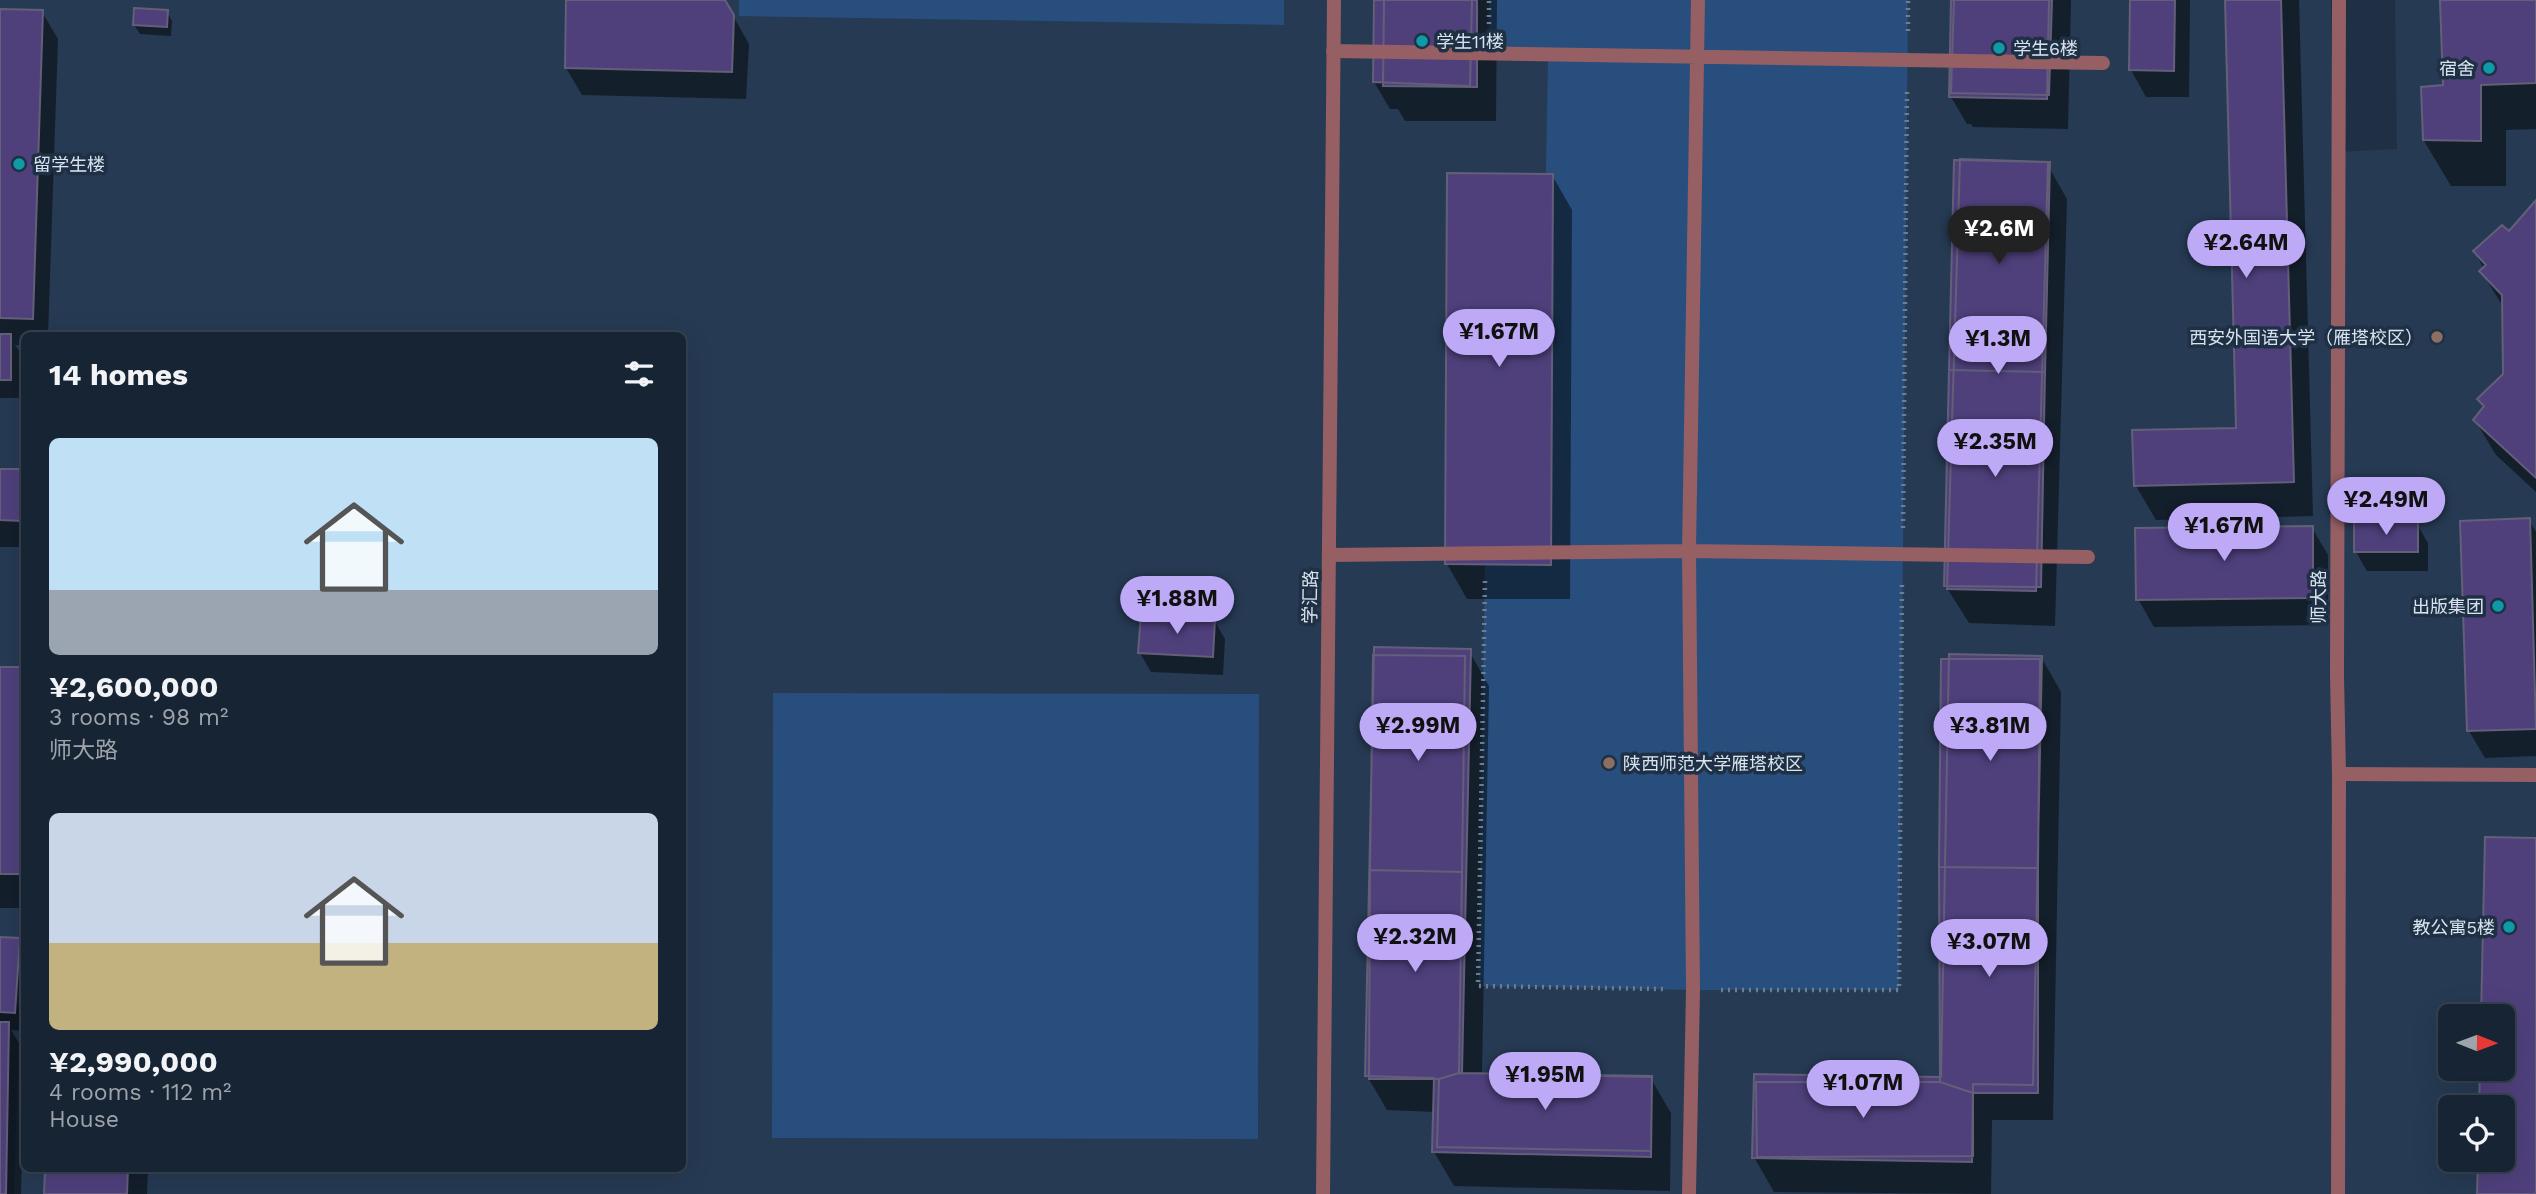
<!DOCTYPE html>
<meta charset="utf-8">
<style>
body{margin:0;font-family:"Work Sans","Noto Sans SC",sans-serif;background:#24303f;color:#f1f3f6;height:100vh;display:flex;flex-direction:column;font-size:26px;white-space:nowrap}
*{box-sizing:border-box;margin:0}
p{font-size:23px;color:#9ea4ac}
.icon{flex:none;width:38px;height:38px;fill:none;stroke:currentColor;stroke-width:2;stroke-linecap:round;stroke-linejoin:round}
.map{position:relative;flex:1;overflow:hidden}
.details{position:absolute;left:21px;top:332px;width:665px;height:840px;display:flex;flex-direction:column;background:#172433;border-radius:10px;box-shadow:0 7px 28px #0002,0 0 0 2px #36414e}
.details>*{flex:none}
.needle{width:46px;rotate:91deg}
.controls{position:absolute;left:2438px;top:1004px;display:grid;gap:14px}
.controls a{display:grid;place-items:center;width:77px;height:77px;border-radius:10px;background:#172433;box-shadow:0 7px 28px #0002,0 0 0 2px #36414e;font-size:35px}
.price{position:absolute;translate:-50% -60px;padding:0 16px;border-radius:24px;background:#bda9f5;color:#111;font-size:23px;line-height:46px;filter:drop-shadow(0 2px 4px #0008)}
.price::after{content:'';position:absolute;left:50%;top:42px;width:21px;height:16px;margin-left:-10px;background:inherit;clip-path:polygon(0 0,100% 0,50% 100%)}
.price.selected{background:#222;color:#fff}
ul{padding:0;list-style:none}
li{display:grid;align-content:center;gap:14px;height:371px;padding:0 28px}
li span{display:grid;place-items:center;height:217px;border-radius:10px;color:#555}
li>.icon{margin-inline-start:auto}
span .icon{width:126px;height:126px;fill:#fffc;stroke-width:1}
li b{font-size:30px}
h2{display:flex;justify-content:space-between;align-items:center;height:84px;padding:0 28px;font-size:30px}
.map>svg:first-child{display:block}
.built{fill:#263a53;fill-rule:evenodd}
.green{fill:#274e7c}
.shadow{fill:#0007}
.building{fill:#4f407c;stroke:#635f79;stroke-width:2}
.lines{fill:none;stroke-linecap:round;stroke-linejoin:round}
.path{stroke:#6f7e8f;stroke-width:4.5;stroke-dasharray:2 5;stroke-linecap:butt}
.service{stroke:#955f64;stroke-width:14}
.minor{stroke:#955f64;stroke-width:14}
.tertiary{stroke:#955f64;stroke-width:14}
.culture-dot{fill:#0f9aa8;stroke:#1f3044;stroke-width:2.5}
.education-dot{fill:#8d6e63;stroke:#1f3044;stroke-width:2.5}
.labels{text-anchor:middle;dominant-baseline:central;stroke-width:7;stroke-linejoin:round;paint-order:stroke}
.poi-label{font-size:18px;fill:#d8e3f0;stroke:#1f3044;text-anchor:start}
.street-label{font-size:18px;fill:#d8e3f0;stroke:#1f3044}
</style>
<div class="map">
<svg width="2536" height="1194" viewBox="0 0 2536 1194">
<rect width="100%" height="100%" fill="#1f3044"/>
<path class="built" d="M0,0H2331L2336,450L2338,152L2397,149L2395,0H2536V1194H14L20,1005L0,1004ZM24,336H682V1169H24ZM2450,1017H2502V1069H2450ZM2450,1108H2502V1160H2450Z"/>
<path class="green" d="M739,0H1284V25L739,16Z
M1489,0H1908L1899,990H1693L1478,986L1485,552L1539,553L1548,57L1488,55Z
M773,693L1259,694L1258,1139L772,1138Z"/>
<path class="shadow" d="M568,0H724L749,44L746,99L582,95L566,68Z
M1376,0H1497L1496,121H1405L1398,109H1390L1374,82Z
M1955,0H2071L2068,129L1973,127L1971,124H1967L1951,97Z
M2132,0H2190L2189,97H2146L2131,70Z
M2227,0H2299L2313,516L2156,520L2136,486L2238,429Z
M2442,0H2536V129L2506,130V186H2451L2424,141L2422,89L2445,87Z
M0,11L42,12L58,39L48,336H24V345H15L21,354V398H0Z
M167,12L172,21L171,36L140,34L134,25Z
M2047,164L2067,199L2055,626L1969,623L1945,585Z
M1449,175H1552L1572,210L1570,599H1467L1447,564Z
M2536,203V492L2496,455L2475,420L2484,409L2479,400L2504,374V308L2481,271L2484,269L2475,252L2509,234Z
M0,471H24V547H0Z
M2529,520L2536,532V756L2485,758L2469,731Z
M2356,523L2417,524L2428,543V571H2367L2356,552Z
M2312,528L2328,555V625L2154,627L2138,599Z
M1214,620L1225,639L1223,675L1151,672L1140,653Z
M1469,651L1489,686L1482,1075L1651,1079L1671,1113L1670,1191L1454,1186L1434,1152L1435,1112L1387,1110L1367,1076Z
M2041,657L2061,692L2053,1120H1992L1991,1194L1774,1192L1754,1157L1942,1079Z
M0,669H24V908H0Z
M0,939L19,940L24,949V1031L11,1030L24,1051L21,1194H0Z
M46,1169H148L147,1194H46Z"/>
<path class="building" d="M566,0H725L734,15L732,72L565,68Z
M1374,0H1472L1470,86L1373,82Z
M1384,0H1477V87L1383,86Z
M1951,0H2049L2047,99L1949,97Z
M1954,0H2052L2049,95L1951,93Z
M2130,0H2175L2174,71L2129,70Z
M2225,0H2281L2294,482L2134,486L2132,430L2236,428Z
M2440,0H2536V83L2481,85V141L2423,140L2421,87L2443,85Z
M134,8L168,10L167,27L133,25Z
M0,9L43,10L33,319L0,318Z
M1960,159L2048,162L2036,591L1947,589Z
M1954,160L2050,162L2045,372L1949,370Z
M1447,173L1553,174L1551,565L1445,564Z
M2536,200V478L2473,420L2484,406L2477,399L2503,374L2502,295L2479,271L2486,265L2473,251L2502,225L2509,231Z
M0,334H11V380H0Z
M1949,370L2045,372L2041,587L1944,586Z
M24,428V599H23V521L0,520V469H24Z
M2530,518L2536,729L2467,731L2460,521Z
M2354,522H2418V552H2354Z
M2313,526V598L2136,600L2135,528Z
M1141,614L1215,619L1213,657L1138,653Z
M1374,647L1471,649L1462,1073L1652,1077L1651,1157L1432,1152L1434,1078L1365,1076Z
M1949,654L2042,656L2033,1085L1973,1084L1972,1162L1752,1158L1754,1074L1941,1077Z
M1373,655L1465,656L1462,872L1370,870Z
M1941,659H2040L2038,868L1939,867Z
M0,667H24V874H0Z
M2485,837L2536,838V1194H2477L2478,1160H2502V1108H2479L2480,1069H2502V1017H2481Z
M1939,867L2038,868V1093H1973L1940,1082Z
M1370,870L1462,872L1459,1073L1439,1079H1369Z
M0,937L20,938L15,1013L0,1012Z
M0,1022H9L6,1194H0Z
M1459,1073L1652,1076L1651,1151L1437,1147L1439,1079Z
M1756,1082H1940L1973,1093V1156L1757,1157Z
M45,1169H128L127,1194H44Z"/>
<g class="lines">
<path class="path" d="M1489,24V0
M1908,31V0
M1903,528L1907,88
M1485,581L1478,986L1663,989
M1721,990H1899L1902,582"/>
<path class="service" d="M1323,1194L1334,0
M2338,1194L2339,774"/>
<path class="minor" d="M1333,51L2103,63
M1330,555L1689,551L2088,557
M2339,774L2536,775
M1689,1194L1693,990L1689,551L1698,0"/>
<path class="tertiary" d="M2339,774L2337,675L2339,0"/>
</g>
<g class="culture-dot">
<circle cx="1422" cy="41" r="7"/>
<circle cx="1999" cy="48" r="7"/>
<circle cx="2489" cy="68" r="7"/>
<circle cx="19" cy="164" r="7"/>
<circle cx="2498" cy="606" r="7"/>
<circle cx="2509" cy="927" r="7"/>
</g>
<g class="education-dot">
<circle cx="2437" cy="337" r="7"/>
<circle cx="1609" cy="763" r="7"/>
</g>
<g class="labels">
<g class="poi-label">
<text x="1436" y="41">学生11楼</text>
<text x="2013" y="48">学生6楼</text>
<text x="2475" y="68" text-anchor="end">宿舍</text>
<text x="33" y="164">留学生楼</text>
<text x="2423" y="337" text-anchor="end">西安外国语大学（雁塔校区）</text>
<text x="2484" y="606" text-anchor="end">出版集团</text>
<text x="1623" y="763">陕西师范大学雁塔校区</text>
<text x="2495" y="927" text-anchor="end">教公寓5楼</text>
</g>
<g class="street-label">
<text transform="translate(1310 597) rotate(-89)">学汇路</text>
<text transform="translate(2318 597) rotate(-90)">师大路</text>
</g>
</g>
</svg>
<div class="controls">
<a><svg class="needle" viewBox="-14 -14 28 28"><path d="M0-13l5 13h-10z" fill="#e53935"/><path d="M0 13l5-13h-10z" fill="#9ea4ac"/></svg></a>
<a><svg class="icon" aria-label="locate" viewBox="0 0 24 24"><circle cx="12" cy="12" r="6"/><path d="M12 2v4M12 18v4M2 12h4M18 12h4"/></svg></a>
</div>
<b class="price selected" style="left:1999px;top:266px">¥2.6M</b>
<b class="price" style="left:2246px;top:280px">¥2.64M</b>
<b class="price" style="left:1499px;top:369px">¥1.67M</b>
<b class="price" style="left:1998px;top:376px">¥1.3M</b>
<b class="price" style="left:1995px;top:479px">¥2.35M</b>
<b class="price" style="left:2386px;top:537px">¥2.49M</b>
<b class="price" style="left:2224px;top:563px">¥1.67M</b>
<b class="price" style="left:1177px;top:636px">¥1.88M</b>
<b class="price" style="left:1418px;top:763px">¥2.99M</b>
<b class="price" style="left:1990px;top:763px">¥3.81M</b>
<b class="price" style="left:1415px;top:974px">¥2.32M</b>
<b class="price" style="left:1989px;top:979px">¥3.07M</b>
<b class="price" style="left:1545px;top:1112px">¥1.95M</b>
<b class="price" style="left:1863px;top:1120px">¥1.07M</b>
<section class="details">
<h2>14 homes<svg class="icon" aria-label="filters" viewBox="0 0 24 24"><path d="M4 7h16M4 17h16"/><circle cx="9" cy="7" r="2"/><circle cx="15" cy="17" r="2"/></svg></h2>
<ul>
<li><span style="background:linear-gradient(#bfe0f5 70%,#9aa5b1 0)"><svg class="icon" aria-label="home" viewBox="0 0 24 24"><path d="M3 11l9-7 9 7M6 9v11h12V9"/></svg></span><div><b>¥2,600,000</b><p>3 rooms · 98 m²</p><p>师大路</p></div></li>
<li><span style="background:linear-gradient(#c9d6e8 60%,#c2b280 0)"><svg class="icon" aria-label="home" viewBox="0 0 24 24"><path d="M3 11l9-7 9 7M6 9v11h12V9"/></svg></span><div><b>¥2,990,000</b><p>4 rooms · 112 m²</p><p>House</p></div></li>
</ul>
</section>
</div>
